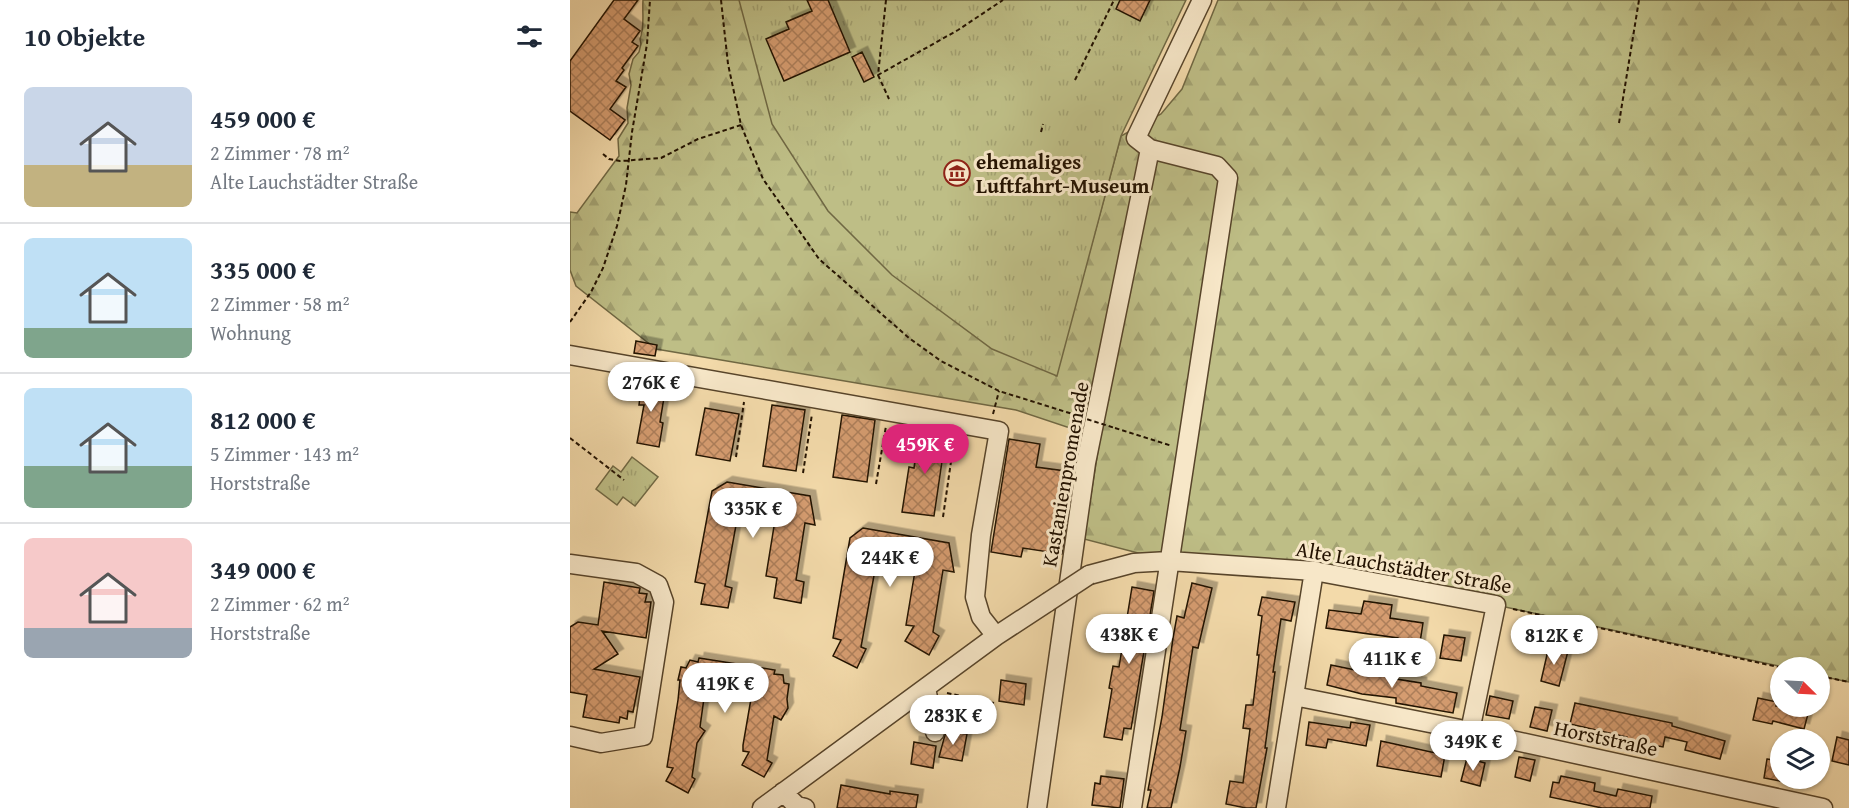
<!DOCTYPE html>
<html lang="de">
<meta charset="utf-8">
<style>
body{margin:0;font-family:"Gentium Book Plus",serif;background:#f6f6f7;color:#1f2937;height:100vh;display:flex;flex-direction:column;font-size:22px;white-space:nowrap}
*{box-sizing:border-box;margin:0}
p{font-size:20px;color:#747a83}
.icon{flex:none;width:33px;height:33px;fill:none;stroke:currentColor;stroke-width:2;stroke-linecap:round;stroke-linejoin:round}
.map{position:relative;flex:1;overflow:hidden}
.sheet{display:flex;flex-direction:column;background:#fff;width:570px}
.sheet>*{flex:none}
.needle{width:39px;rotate:114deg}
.buttons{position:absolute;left:1200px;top:657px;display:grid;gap:12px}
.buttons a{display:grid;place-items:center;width:60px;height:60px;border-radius:50%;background:#fff;box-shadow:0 2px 4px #0004;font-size:30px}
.price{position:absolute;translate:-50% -51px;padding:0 14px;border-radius:21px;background:#fff;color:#222;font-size:20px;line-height:39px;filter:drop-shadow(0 2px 3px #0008)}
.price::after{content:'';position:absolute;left:50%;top:36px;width:18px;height:14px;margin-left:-9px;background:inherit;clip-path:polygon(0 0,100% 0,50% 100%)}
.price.active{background:#db2777;color:#fff}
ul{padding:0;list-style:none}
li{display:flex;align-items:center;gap:18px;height:150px;padding:0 24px}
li+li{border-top:2px solid #e0e1e3}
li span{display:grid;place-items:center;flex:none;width:168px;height:120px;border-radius:9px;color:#555}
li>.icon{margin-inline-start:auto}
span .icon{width:72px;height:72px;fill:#fffc;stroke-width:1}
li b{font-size:26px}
h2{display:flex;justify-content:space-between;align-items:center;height:72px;padding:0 24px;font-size:26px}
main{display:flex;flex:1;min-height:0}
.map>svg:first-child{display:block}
.forest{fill:url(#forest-firs);stroke:#706843;stroke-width:1.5}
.park{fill:url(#park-tufts);stroke:#706843;stroke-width:1.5}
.building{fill:url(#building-cross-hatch);stroke:#231200;stroke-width:1.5;filter:url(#shadow)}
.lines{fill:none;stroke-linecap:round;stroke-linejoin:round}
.minor-casing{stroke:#57442a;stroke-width:21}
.path{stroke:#231200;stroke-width:2;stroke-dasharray:4.5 3;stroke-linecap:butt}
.minor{stroke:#f7e7c8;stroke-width:18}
.minor-bridge-casing{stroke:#57442a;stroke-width:21;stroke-linecap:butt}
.path-bridge{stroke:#231200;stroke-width:2;stroke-dasharray:4.5 3;stroke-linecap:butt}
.minor-bridge{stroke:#f7e7c8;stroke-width:18}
.labels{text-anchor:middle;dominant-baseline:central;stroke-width:6;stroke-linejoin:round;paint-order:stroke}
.poi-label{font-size:21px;font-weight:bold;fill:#231200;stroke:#f7e7c8;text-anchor:start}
.street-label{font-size:21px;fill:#231200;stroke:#f7e7c8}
</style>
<main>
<section class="sheet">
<h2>10 Objekte<svg class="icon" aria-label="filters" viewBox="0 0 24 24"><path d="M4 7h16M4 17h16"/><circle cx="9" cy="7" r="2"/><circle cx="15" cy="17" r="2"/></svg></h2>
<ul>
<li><span style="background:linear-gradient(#c9d6e8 65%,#c2b280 0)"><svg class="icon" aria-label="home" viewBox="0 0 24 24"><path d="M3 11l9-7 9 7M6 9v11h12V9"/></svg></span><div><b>459 000 €</b><p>2 Zimmer · 78 m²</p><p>Alte Lauchstädter Straße</p></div></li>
<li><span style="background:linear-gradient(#bfe0f5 75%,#7fa58c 0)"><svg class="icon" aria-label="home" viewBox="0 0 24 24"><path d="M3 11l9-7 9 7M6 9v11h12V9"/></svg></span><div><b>335 000 €</b><p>2 Zimmer · 58 m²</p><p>Wohnung</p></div></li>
<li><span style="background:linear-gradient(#bfe0f5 65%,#7fa58c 0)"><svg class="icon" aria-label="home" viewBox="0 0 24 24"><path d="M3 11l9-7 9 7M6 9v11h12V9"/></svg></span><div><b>812 000 €</b><p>5 Zimmer · 143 m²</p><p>Horststraße</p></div></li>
<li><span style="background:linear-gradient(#f6c9c9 75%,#9aa5b1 0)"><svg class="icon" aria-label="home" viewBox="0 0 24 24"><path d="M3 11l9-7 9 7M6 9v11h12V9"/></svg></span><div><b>349 000 €</b><p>2 Zimmer · 62 m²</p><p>Horststraße</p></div></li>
</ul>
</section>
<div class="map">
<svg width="1279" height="808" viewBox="0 0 1279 808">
<defs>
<pattern id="forest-firs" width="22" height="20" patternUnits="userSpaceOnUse" patternTransform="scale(1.5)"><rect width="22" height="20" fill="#bebe86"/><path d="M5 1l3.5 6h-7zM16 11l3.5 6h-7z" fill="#a3a272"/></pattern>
<pattern id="park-tufts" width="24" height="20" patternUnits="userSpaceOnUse" patternTransform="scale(1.5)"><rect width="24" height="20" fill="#bebe86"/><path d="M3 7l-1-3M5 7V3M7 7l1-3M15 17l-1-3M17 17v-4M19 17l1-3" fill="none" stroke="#a3a272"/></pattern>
<pattern id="building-cross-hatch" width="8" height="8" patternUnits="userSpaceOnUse" patternTransform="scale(1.5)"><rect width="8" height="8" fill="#d59c70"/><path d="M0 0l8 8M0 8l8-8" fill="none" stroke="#ac7e5a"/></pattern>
<filter id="shadow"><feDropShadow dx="5.5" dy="-5.5" stdDeviation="0" flood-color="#0004"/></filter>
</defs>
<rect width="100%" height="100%" fill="#f3daaa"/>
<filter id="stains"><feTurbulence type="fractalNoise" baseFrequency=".00333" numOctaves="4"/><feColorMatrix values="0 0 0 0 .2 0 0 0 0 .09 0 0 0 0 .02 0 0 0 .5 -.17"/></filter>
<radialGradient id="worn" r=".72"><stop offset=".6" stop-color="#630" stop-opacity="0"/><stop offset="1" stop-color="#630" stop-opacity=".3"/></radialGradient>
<path class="forest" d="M73,0H169L486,376L551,136L591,114L612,89L648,0H1279V682L1250,676V668L1213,667L926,605L744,571L599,561L514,539L530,438L446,410L86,349L6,286L0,270V212L7,213L49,156L48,139L58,123L57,108L61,85L59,74L63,59L69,52L71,44L70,39C75,27 72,13 73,0Z"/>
<path class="park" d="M169,0H616L551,136L487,376L422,349L322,275L258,211L202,124Z
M62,457L88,477L65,506L53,497L47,505L26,489L43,466L51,472Z"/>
<path class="building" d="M44,0H68L54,19L70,31L62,42L68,46L52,68L54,70L46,81L56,87L40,109L55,120L40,140L0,111V61Z
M237,0H258L280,52L214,81L196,39L219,29L216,22L242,11Z
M550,0H580L570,21L546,9Z
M292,52L304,77L294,82L282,57Z
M66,341L87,345L85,356L64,353Z
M72,381L96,385L90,422L93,423L89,447L67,443L74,405H69Z
M202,405L235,410L226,471L193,466Z
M135,408L169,414L160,461L126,455Z
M272,415L305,420L297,482L263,477Z
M350,430L376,434L364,516L332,512L339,467L344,468Z
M439,439L470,444L466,467L503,472L492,554L453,548L451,557L421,552Z
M157,482L240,496L245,525L235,523L226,580L234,582L231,603L204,598L207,578L196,576L205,520L168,514L155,586L162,588L158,608L131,604L135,584L125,582L142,491Z
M293,528L379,543L384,572L373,570L363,632L369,636L359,655L335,641L344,626L336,625L346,565L307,559L291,647L296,649L287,668L263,656L271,640L263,638L280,538Z
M34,582L70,588L69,593L77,594L75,602H81L76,638L32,631L48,654L24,669L70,677L63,712L58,711L57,719L50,717L49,723L13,717L17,695L0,692V627L8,622L28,625Z
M622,583L642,588L628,648L623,647L610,730L616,731L610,767L601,808H577L581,790H578L592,717L603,638L607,616L614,618Z
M562,587L584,591L561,729L554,728L552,740L534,737L542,689L539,688L543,666L549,667Z
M692,597L725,602L721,621L711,619L703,672H705L695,748H697L686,808H676L656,804L660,781L673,783L680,729L673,728L676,705H683L689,655H687L692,616L688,615Z
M794,601L822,605L820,618L853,623L849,649L827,646L828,638L756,628L759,610L791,614Z
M874,635L895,638L891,661L870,658Z
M979,646L998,651L989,686L971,681Z
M129,658L205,670L204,674L213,675L214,683L219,684L217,699L218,708L211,720L204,716L197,760L202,763L194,777L172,765L179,752L173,751V745L182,693L143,686L135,691L130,727L135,731L127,743L122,777L125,779L118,793L96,781L103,768L97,767L108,700L110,680H108L111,667L116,668L120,660L128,662Z
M761,665L795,672L820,674V678L851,683V686L887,693L883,713L826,703V698L792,694L757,685Z
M431,680L456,684L454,705L429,701Z
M920,696L943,701L939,719L916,715Z
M1188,698L1207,702L1206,706H1227L1239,710L1234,729L1203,721L1202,724L1183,720Z
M1005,703L1102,723V726L1155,741L1150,759L1115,750L1117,742L1095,737L1093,747L1056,740L1057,737L1000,724Z
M965,707L982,710L977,731L960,727Z
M739,722L780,728L781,722L800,725L796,746L758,739L756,748L736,745Z
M376,731L397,734L392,761L369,757Z
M1267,737L1279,740V765L1262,761Z
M811,741L875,755L871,777L807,766Z
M344,742L366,746L363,768L341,764Z
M949,757L965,760L960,781L945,777Z
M897,758L915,763L910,786L891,781Z
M1197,759L1210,761V781L1194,778Z
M531,776L554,779L550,808L522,805L525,783L530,784Z
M991,776L1025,783L1024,791L1046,796L1048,789L1082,796L1080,808H1032L980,797L983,782L989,783Z
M271,785L320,794V791L348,795L346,808H267Z"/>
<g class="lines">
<g class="minor-casing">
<path id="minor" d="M0,355L429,431L411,535L405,597L411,617L426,636
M0,564L66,573L88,585L94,602L73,736L31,743L0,736
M519,575L564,563L599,561L744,571L926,605L900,731L1253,808
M356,688L365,732
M724,696L900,731
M213,792L227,806L235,808
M192,808L426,636L478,602
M467,808L516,463L580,149
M562,808L658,178L647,166L580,149L566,138L632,0
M706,808L744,571"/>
</g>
<path class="path" d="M151,0L158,64L171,125L193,179L249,259L339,338L371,361L429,391L509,416
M316,0L308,75L388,30L433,0
M308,75L319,99
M505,80L544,0
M1049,123L1069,0
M471,132L473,124
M33,154L39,159L50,161L91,158L128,139L171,125
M0,322L21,292L33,268L47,226L56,185L62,132L77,44L80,0
M423,414L429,391
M545,428L602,446
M0,438L54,480
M166,457L174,402
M233,473L242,414
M306,484L316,426
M373,517L384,441
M943,609L1213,668
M1250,676L1279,682
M377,693L424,703"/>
<use href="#minor" class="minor"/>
<g class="minor-bridge-casing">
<path id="minor-bridge" d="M478,602L519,575"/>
</g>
<path class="path-bridge" d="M510,417L545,428"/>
<use href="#minor-bridge" class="minor-bridge"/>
</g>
<defs>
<g id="museum-ring" transform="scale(1.35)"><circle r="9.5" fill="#f7e7c8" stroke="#8f2418" stroke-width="1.5"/><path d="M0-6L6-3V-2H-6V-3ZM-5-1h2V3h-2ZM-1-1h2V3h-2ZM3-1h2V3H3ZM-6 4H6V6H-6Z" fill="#8f2418"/></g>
</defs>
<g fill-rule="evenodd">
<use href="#museum-ring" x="387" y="173"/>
</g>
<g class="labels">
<g class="poi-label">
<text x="406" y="161">ehemaliges<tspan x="406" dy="24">Luftfahrt-Museum</tspan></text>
</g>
<g class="street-label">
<text transform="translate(495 474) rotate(-80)">Kastanienpromenade</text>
<text transform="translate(834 567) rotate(10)">Alte Lauchstädter Straße</text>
<text transform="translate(1036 738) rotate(12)">Horststraße</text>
</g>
</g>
<rect width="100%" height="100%" filter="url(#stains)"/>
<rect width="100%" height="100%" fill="url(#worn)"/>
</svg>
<div class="buttons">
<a><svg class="needle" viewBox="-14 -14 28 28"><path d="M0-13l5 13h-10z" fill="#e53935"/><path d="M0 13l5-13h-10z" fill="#747a83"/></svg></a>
<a><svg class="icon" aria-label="layers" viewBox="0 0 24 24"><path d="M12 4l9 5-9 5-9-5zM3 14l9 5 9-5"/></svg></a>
</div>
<b class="price" style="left:81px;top:413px">276K €</b>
<b class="price active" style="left:355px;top:475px">459K €</b>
<b class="price" style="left:183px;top:539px">335K €</b>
<b class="price" style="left:320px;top:588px">244K €</b>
<b class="price" style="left:559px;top:665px">438K €</b>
<b class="price" style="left:984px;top:666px">812K €</b>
<b class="price" style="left:822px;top:689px">411K €</b>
<b class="price" style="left:155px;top:714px">419K €</b>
<b class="price" style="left:383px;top:746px">283K €</b>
<b class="price" style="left:903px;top:772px">349K €</b>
</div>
</main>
